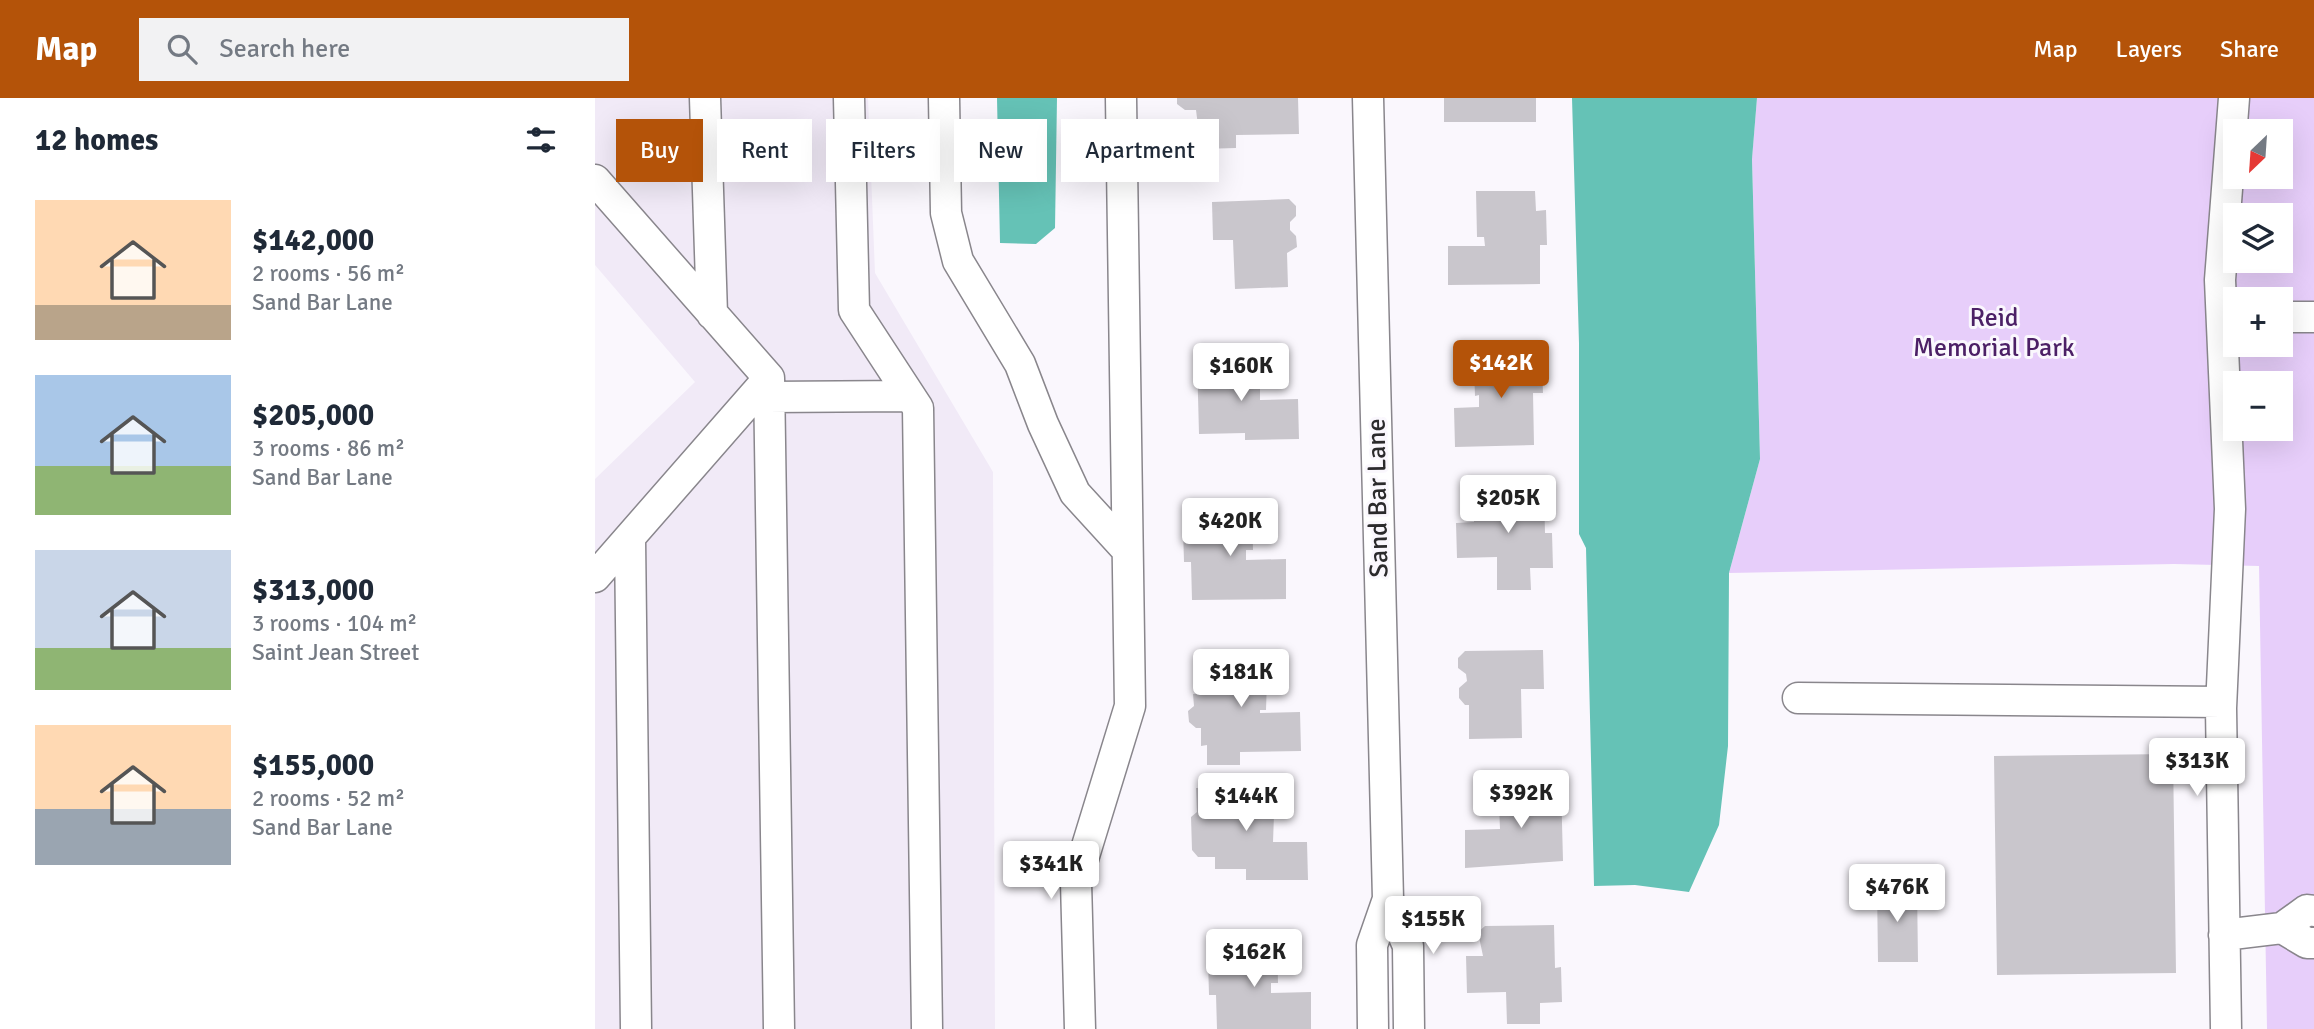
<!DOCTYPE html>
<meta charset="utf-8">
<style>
body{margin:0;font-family:Signika,sans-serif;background:#f2f2f3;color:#1f2937;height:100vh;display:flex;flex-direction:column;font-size:26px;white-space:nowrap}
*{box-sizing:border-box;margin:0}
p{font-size:23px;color:#747a83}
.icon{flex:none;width:38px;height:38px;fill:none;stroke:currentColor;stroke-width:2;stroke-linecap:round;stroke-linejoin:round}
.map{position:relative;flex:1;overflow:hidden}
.drawer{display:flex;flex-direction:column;background:#fff;width:595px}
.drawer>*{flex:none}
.guide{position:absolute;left:21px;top:21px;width:665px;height:63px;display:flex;gap:14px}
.needle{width:46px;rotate:205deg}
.buttons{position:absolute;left:1628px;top:21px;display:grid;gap:14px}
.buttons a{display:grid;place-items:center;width:70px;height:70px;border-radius:0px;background:#fff;box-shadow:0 7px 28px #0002;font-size:35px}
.price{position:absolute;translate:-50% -60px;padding:0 16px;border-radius:7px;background:#fff;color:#222;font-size:23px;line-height:46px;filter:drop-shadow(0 2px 4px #0008)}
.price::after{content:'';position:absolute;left:50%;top:42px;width:21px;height:16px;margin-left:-10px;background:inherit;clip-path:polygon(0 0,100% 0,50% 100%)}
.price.on{background:#b45309;color:#fff}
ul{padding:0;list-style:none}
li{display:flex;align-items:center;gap:21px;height:175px;padding:0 35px}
li span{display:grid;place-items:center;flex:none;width:196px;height:140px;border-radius:0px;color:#555}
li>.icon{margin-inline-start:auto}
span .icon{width:84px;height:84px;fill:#fffc;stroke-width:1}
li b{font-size:30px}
h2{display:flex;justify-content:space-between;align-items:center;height:84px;padding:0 35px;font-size:30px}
.pill{padding:0 24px;border-radius:0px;background:#fff;box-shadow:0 7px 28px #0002;font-size:24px;line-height:63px}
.pill.on{background:#b45309;color:#fff}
header{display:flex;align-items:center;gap:42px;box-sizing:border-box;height:98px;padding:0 35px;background:#b45309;color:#fff}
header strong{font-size:33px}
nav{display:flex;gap:38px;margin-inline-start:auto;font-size:24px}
.search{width:490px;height:63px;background:#f2f2f3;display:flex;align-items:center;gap:18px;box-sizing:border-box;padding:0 24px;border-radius:0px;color:#747a83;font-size:26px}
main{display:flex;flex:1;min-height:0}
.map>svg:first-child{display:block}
.built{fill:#f1eaf7}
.green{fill:#e7cefa;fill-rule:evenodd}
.water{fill:#65c2b6}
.building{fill:#c9c6cc}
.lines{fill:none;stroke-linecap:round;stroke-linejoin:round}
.minor-casing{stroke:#89868c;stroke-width:33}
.minor{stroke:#fff;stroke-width:30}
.labels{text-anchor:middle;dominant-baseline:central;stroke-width:6;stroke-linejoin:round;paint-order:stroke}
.park-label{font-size:26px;fill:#4c2066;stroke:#faf7fd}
.street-label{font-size:26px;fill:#2b2a2c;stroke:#faf7fd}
</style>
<header>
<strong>Map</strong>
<div class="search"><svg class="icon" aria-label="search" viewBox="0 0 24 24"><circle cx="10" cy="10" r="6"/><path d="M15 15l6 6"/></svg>Search here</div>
<nav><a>Map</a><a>Layers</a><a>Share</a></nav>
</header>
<main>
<section class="drawer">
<h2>12 homes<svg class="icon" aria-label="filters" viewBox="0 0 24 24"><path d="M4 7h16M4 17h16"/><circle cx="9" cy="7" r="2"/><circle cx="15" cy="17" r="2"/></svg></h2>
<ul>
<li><span style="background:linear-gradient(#ffd9b3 75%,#b9a48a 0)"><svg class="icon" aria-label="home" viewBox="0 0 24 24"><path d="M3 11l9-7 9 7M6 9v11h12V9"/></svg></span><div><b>$142,000</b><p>2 rooms · 56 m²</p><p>Sand Bar Lane</p></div></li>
<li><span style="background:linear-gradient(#a9c7e8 65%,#8fb573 0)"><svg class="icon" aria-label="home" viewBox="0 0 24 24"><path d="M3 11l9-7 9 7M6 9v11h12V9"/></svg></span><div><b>$205,000</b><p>3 rooms · 86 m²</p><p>Sand Bar Lane</p></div></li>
<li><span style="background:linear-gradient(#c9d6e8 70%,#8fb573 0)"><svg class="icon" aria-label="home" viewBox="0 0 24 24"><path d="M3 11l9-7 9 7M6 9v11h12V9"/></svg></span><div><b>$313,000</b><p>3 rooms · 104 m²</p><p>Saint Jean Street</p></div></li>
<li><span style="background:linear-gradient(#ffd9b3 60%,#9aa5b1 0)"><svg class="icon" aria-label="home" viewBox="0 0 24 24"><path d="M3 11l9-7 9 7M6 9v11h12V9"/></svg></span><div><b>$155,000</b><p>2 rooms · 52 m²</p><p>Sand Bar Lane</p></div></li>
</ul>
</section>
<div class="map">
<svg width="1719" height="931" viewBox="0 0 1719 931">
<rect width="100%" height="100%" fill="#faf7fd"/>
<path class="built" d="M0,0H273L280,175L398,374L400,931H0V381L100,284L0,167Z"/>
<path class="green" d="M1162,0H1719V931H1672L1664,468L1579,466L1134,475L1165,361L1157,60ZM1640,33H1685V79H1640ZM1640,117H1685V163H1640ZM1640,201H1685V247H1640ZM1640,285H1685V331H1640Z"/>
<path class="water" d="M402,0H462L460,130L441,146L405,145Z
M977,0H1162L1157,61L1165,361L1134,475L1133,648L1124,727L1094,794L1040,787L999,788L991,450L984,436V245Z"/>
<path class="building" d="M582,0H703L704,36L641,37V50L606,51L601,12H590L582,6Z
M849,0H941V24H849Z
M881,93H940L941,113L951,112L952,147H945V186L853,187V148H890L889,139H882Z
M694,101L701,108V118L695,124V132L701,138L702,149L692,155L693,189L640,191L638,142H618L617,104Z
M936,248L937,268H947L948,295H938L939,347L860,349L859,310L884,309V297L880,298L879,269H885V249Z
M602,260H657V276H665V302L703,301L704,341L650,342V335L604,336Z
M949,393L950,435H957L958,470H935L936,492H902V459L862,460L861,425L879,424V417L873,410V400L877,395Z
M657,408L658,452H651V462L691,461V501L597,502L596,464H589L588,429H601V409Z
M671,552V560L681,559L682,582H672L671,612H665V615L705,614L706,653L645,654V667H612V647L606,648V630H601L594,624L593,613L599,608L598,596L610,595L609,554Z
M948,552L949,591H926L927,640L874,641V607H870L864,600V590L872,583L871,576L863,570V560L870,553Z
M1578,656L1581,875L1402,877L1399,658Z
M966,687L968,763L870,770V732L905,731L904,706L912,705L911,689Z
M681,688L688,695V709L679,717L678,744H712L713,782H651V771H620V759H603L597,752L596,719L602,714L601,690Z
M1282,788H1322L1323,864H1283Z
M959,827L960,870L966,869L967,904L945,905V926H912L911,894L872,895L871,858H888L883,834L890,828Z
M682,840L683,885H676V895L716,894V931H622L621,897H614L613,862H626L625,841Z"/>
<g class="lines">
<g class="minor-casing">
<path id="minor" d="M110,0L117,216
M254,0L259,212L323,310L332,931
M349,0L351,115L363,163L425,266L448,326L480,395L532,452
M773,0L793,801L777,847L778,931
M0,82L174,280L0,479
M1685,219H1719
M174,280L184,931
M173,299L315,298
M35,441L41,931
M1203,600L1626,604
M793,801L813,848L814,931
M1687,830L1712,845H1719
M1629,837L1687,830L1712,812L1719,813
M485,931L481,784L535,608L526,0
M1631,931L1626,610L1635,411L1625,182L1639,0"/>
</g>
<use href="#minor" class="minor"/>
</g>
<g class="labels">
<g class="park-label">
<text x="1399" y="220">Reid<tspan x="1399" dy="30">Memorial Park</tspan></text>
</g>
<g class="street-label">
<text transform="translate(783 400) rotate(-91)">Sand Bar Lane</text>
</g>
</g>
</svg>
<div class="buttons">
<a><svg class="needle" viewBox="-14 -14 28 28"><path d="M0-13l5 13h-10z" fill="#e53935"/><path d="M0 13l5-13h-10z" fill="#747a83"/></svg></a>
<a><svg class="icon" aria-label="layers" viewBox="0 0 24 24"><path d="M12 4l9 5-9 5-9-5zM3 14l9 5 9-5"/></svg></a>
<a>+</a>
<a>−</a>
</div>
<b class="price on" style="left:906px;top:302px">$142K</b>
<b class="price" style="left:646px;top:305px">$160K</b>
<b class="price" style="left:913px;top:437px">$205K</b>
<b class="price" style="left:635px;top:460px">$420K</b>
<b class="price" style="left:646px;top:611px">$181K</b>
<b class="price" style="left:1602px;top:700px">$313K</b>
<b class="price" style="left:926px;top:732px">$392K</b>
<b class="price" style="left:651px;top:735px">$144K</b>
<b class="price" style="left:456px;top:803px">$341K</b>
<b class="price" style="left:1302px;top:826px">$476K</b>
<b class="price" style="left:838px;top:858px">$155K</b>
<b class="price" style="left:659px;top:891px">$162K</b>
<div class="guide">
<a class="pill on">Buy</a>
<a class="pill">Rent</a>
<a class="pill">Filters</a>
<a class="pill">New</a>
<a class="pill">Apartment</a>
</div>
</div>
</main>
